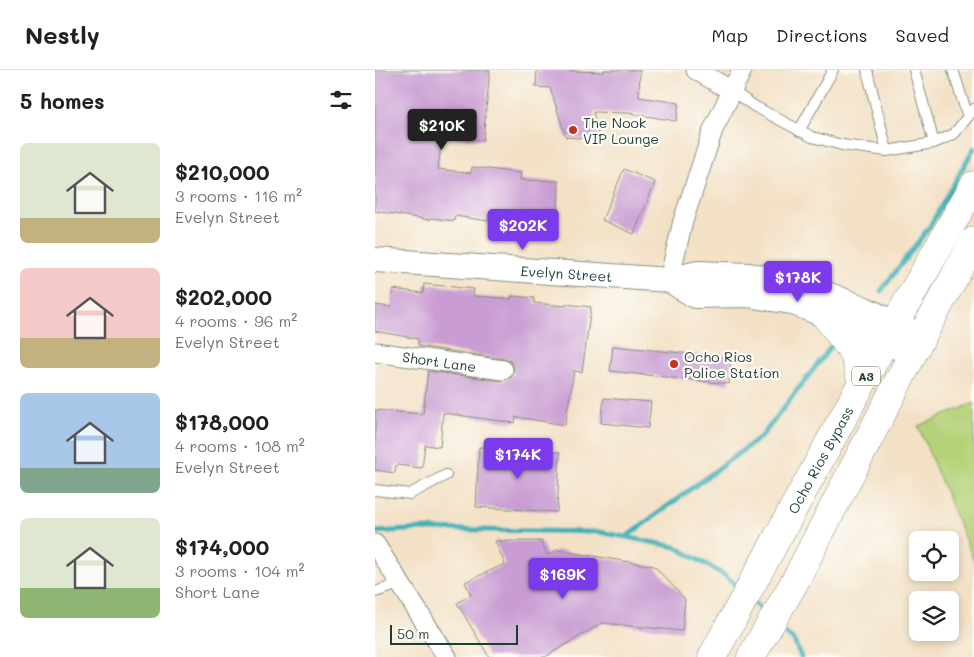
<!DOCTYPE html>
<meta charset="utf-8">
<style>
body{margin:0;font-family:Mali,sans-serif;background:#f6f6f6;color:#202124;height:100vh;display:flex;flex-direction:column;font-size:19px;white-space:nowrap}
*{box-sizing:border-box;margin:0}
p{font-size:16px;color:#757577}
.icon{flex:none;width:28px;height:28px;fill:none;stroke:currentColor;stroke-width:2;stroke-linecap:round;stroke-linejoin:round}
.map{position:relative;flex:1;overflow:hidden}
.details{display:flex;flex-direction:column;background:#fff;width:375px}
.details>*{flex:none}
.buttons{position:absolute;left:534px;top:461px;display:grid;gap:10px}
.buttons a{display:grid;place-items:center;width:50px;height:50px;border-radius:8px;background:#fff;box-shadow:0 2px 8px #0003;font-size:25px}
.scale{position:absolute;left:15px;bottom:12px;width:128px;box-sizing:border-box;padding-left:5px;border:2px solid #1f3d34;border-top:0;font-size:14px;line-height:18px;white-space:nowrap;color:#1f3d34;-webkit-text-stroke:4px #fdfcf7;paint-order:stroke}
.price{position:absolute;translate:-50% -42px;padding:0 11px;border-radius:5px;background:#7c3aed;color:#fff;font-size:16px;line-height:32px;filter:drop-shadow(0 1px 2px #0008)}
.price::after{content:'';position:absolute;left:50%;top:30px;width:15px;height:11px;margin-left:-8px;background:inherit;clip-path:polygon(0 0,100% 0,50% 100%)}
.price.current{background:#222;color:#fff}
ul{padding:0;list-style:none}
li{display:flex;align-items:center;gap:15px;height:125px;padding:0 20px}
li span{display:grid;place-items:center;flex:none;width:140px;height:100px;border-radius:8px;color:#555}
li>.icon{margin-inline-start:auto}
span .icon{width:60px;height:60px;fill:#fffc;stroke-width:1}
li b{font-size:21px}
h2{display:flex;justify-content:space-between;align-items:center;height:60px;padding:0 20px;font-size:21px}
header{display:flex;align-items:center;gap:30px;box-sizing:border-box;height:70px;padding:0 25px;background:#fff;border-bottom:1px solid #e0e0e0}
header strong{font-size:24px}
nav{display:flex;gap:28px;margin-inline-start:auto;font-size:18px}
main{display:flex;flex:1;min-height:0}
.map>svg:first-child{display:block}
.green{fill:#b5d278;stroke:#6a8856}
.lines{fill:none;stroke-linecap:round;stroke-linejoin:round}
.stream{stroke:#40b1b7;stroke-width:5}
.building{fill:#c99dd3}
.service-casing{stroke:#898f7d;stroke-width:12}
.minor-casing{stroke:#898f7d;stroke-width:21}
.tertiary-casing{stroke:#898f7d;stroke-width:26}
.primary-casing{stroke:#898f7d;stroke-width:29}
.service{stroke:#fff;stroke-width:10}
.minor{stroke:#fff;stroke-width:19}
.tertiary{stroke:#fff;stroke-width:24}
.primary{stroke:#fff;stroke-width:28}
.poi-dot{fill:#c8321e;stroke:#fdfcf7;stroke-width:2}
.labels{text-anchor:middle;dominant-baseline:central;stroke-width:4.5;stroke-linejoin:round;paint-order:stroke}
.shield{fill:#fdfcf7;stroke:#62766e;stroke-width:1}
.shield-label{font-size:12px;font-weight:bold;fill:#1f3d34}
.poi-label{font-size:14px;fill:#1f3d34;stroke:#fdfcf7;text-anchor:start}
.street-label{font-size:14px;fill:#1f3d34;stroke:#fdfcf7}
</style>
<header>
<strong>Nestly</strong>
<nav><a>Map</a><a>Directions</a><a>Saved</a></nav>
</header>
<main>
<section class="details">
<h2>5 homes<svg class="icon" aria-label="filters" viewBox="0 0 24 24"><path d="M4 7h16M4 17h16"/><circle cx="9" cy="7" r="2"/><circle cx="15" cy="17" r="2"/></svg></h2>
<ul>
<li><span style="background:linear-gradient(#dfe7d0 75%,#c2b280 0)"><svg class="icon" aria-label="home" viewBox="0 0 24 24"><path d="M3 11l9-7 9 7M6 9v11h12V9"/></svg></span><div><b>$210,000</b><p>3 rooms · 116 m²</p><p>Evelyn Street</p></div></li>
<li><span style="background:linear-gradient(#f6c9c9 70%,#c2b280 0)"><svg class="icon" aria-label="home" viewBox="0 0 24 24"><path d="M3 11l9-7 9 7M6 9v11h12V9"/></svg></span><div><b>$202,000</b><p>4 rooms · 96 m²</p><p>Evelyn Street</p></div></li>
<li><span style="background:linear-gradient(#a9c7e8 75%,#7fa58c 0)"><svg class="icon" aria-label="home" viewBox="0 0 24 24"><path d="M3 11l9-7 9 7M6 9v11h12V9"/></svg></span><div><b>$178,000</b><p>4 rooms · 108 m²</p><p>Evelyn Street</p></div></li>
<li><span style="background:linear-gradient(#dfe7d0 70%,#8fb573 0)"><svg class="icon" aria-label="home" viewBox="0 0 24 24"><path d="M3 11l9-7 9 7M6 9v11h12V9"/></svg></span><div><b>$174,000</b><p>3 rooms · 104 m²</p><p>Short Lane</p></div></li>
</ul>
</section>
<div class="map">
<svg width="599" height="587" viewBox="0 0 599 587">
<rect width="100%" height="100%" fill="#fdfcf7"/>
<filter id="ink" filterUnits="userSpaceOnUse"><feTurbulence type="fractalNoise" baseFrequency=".02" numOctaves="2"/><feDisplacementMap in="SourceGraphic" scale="10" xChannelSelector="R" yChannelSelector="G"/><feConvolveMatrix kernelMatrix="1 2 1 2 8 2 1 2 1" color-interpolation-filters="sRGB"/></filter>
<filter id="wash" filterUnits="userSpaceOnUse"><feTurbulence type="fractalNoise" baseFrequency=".0096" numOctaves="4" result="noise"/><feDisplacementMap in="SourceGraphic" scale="20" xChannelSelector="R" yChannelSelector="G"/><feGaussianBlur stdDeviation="1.12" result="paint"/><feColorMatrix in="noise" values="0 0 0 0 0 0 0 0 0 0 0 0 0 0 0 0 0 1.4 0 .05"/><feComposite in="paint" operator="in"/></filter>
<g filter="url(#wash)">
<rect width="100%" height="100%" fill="#f3e1c6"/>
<path class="green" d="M599,333V491L543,356Z"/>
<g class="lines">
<path class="stream" d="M506,221L555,156L599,78
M0,462L48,459L225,462L301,477L351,506L365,519
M251,467L387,366L458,274
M376,530L392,545
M403,556L419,571L426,587"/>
</g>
<g id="blocks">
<path class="building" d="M0,0H115L108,70L67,67L63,99L96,103L97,97L146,103L145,110L184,111L183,144L141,143L140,147L114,143L113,151L80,146L79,151L56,148L55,150L0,141Z
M162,0L229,2V0H265L264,27L304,33L301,51L253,43L218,42L224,70L191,67L175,18L161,17Z
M249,99L280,112L259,164L227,150Z
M49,214L99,219L98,226L136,229V226L159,228V233L191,236V234L216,237L207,302L199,301L190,355L141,347L140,353L68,343L65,377L50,375L47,398L21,395L20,403L0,400V340L48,344L53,301L127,311L137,307L139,302L138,295L135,291L130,289L43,276V269L0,261V235L16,237L18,219L48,223Z
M238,276L356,288L354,314L235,301Z
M229,328L276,332L273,358L226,353Z
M104,377L185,382L182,442L101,437Z
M120,471H166L172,485L182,480L279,496L310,529L307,561L227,553L170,587H114L82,533L96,525L90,512L130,494Z"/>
</g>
</g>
<g filter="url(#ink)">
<use href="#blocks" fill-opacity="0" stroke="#898f7d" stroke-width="1"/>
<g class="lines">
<g class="service-casing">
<path id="service" d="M492,0L512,81
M539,0L559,73
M578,0L593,47
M357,21L379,36L437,67L467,75L512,81L559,73L579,64L599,39
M424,61L458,0
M0,420L35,424L71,405
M0,522L25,514"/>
</g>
<g class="minor-casing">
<g id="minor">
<path d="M321,0L357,21"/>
<path d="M294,210L308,151L338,60L367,0"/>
<path id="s1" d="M0,282L128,300"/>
<path d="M0,474L72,587"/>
</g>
</g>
<g class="tertiary-casing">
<g id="tertiary">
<path id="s2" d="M0,190L294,210L323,203L374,205L422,212L490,239L547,266"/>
<path d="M294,210L320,226L372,225L416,232L482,258L538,285"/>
</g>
</g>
<g class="primary-casing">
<g id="primary">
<path d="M449,244L479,283L487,313"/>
<path id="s3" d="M337,587L510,271L599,115"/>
<path d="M376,587L419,513L547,266L599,171"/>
</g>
</g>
<use href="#service" class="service"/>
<use href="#minor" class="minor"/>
<use href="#tertiary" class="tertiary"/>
<use href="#primary" class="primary"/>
</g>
</g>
<g class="poi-dot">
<circle cx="198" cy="60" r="5"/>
<circle cx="299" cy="294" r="5"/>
</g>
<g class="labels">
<rect class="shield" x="477" y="296.5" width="28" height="19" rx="4"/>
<g class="shield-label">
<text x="491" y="306">A3</text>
</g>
<g class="poi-label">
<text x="208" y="52">The Nook<tspan x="208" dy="16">VIP Lounge</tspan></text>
<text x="309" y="286">Ocho Rios<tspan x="309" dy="16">Police Station</tspan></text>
</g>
<g class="street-label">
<text stroke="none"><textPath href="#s2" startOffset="192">Evelyn Street</textPath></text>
<text stroke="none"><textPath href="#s1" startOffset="65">Short Lane</textPath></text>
<text stroke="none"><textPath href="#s3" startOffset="225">Ocho Rios Bypass</textPath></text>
</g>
</g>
</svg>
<div class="buttons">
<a><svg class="icon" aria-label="locate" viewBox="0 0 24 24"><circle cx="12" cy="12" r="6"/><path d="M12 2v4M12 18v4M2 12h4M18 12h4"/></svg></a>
<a><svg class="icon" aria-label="layers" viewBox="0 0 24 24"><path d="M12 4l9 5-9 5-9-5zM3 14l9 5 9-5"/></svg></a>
</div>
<div class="scale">50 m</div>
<b class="price current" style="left:67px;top:81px">$210K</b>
<b class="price" style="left:148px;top:181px">$202K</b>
<b class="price" style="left:423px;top:233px">$178K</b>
<b class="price" style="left:143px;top:410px">$174K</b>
<b class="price" style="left:188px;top:530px">$169K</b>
</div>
</main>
